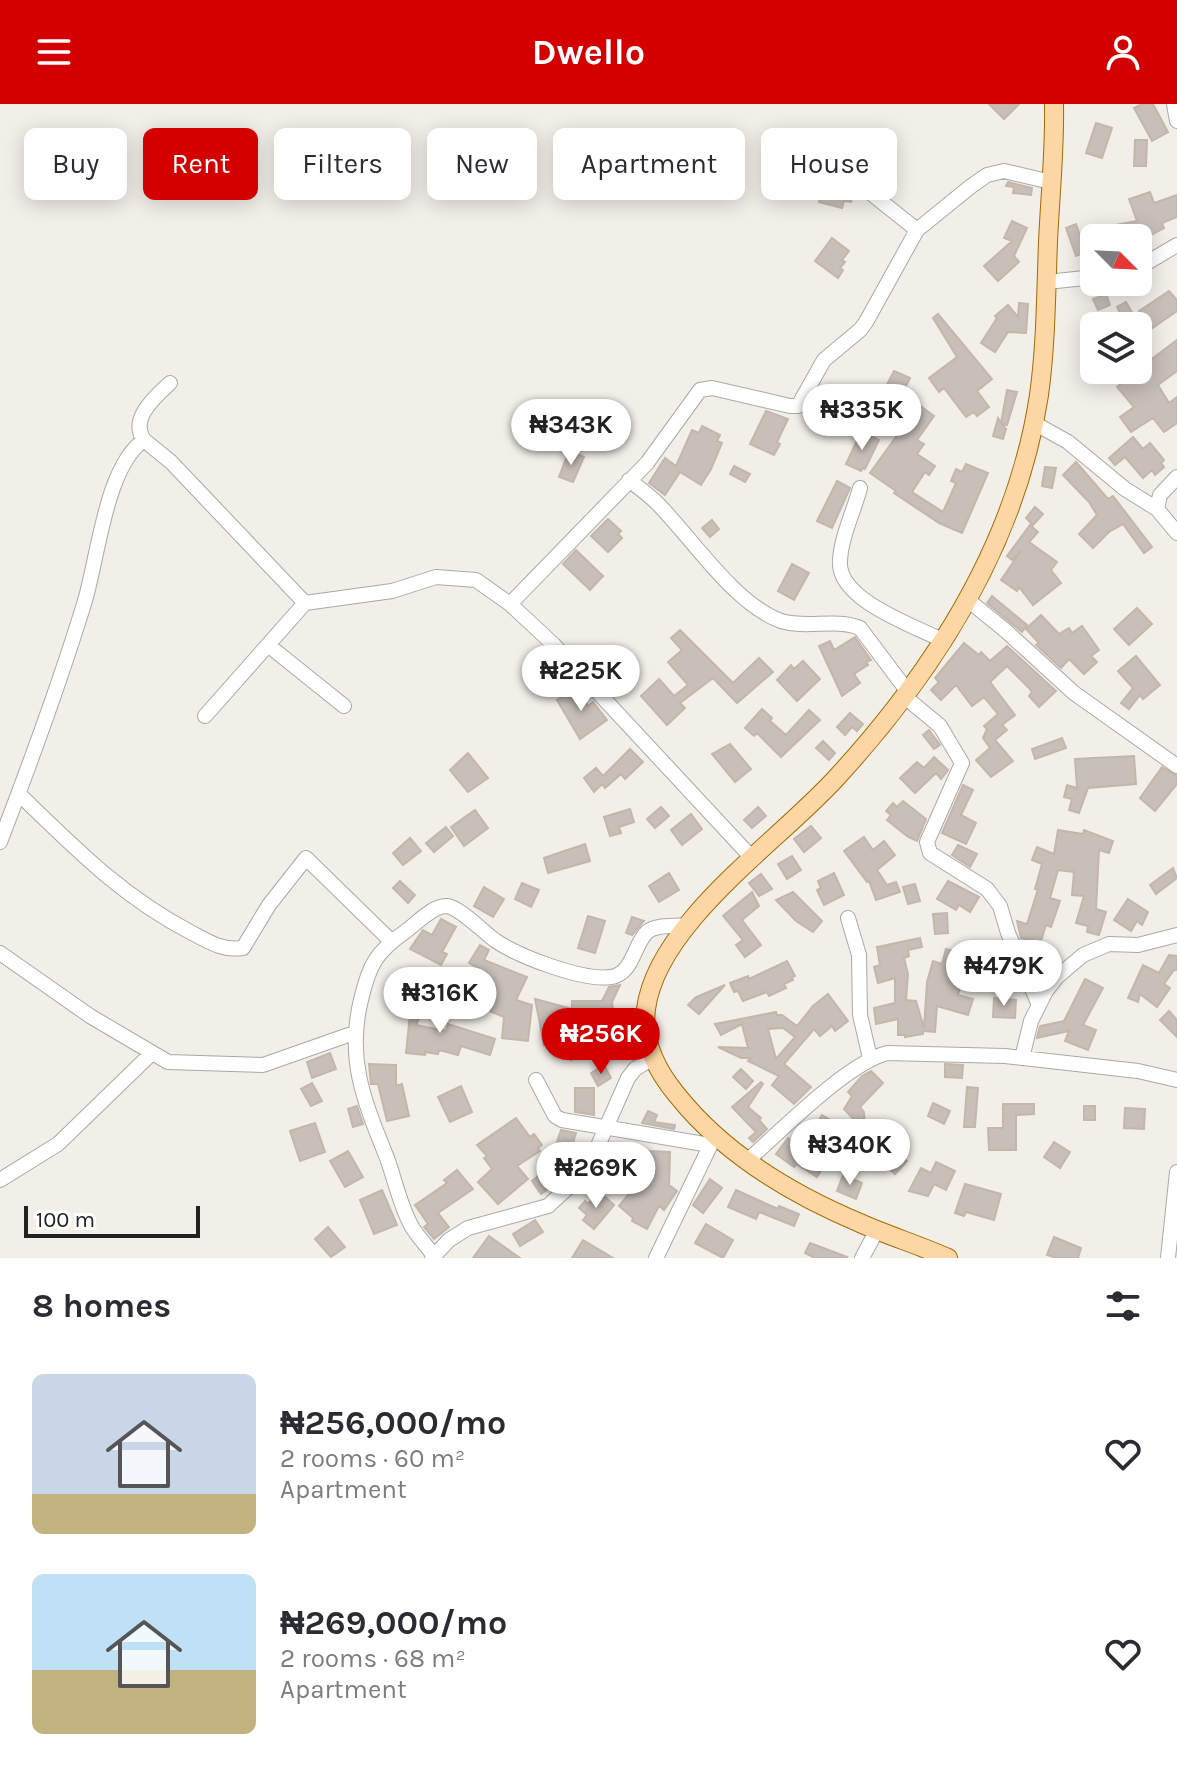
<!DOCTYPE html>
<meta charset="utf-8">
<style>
body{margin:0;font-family:Karla,sans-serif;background:#f2f2f3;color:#2b2b33;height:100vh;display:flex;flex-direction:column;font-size:30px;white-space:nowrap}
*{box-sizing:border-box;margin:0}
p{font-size:26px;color:#7c7c81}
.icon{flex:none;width:44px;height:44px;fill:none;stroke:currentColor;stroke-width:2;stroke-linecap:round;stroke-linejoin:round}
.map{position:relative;height:1154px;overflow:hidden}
.side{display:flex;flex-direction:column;background:#fff;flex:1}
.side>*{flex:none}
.banner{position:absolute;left:24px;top:24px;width:1130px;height:72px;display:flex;gap:16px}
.needle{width:52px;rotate:114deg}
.buttons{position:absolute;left:1080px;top:120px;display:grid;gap:16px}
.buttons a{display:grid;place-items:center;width:72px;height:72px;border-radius:12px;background:#fff;box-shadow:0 4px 20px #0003;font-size:40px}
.scale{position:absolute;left:24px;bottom:20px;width:176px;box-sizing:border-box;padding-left:8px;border:4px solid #222;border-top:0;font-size:22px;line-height:28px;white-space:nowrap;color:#222;-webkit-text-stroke:6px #fff;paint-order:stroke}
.price{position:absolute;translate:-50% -68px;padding:0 18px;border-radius:28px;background:#fff;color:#222;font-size:26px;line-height:52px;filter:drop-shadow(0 2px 4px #0008)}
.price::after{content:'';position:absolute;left:50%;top:48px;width:24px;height:18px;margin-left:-12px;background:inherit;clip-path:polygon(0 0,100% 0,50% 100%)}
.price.on{background:#d40000;color:#fff}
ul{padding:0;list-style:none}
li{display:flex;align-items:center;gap:24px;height:200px;padding:0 32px}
li span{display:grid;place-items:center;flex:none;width:224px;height:160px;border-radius:12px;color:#555}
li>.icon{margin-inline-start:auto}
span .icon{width:96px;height:96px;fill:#fffc;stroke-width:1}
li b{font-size:34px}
h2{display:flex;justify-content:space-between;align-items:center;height:96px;padding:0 32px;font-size:34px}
.tag{padding:0 28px;border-radius:12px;background:#fff;box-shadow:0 4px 20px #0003;font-size:28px;line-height:72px}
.tag.on{background:#d40000;color:#fff}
header{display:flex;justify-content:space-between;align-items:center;height:104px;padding:0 32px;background:#d40000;color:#fff;font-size:36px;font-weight:700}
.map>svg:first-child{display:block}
.building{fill:#c7bfb8;stroke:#c4b6ab;stroke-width:2;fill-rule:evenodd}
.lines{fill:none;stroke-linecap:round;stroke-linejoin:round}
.minor-casing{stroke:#a9a9a9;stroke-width:16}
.major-casing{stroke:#a06b00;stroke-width:20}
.minor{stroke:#fff;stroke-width:14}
.major{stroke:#fcd6a4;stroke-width:18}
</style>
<header><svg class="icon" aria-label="menu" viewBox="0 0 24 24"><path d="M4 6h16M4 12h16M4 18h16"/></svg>Dwello<svg class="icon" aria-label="person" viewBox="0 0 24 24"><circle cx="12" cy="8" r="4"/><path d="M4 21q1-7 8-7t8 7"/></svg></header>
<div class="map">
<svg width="1177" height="1154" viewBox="0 0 1177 1154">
<rect width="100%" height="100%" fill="#f2efe9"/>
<path class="building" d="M989,0H1019L1004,15Z
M1142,0H1153L1168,28L1152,37L1134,4Z
M1096,19L1112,24L1102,54L1086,49Z
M817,27L839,34L840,32L858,42L854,48L858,51L853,60L848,57L837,77L848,80L846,87L853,88L851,98L844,97L842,104L819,98L827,69L822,66L827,56L809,50Z
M1135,36H1147L1146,62H1134Z
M1008,78L1032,84L1031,91L1013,89L1014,83L1006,82Z
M1150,88L1154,99L1177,91V113L1162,119L1164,124L1149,132L1146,125L1119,134H1102L1099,124L1137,117L1129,95Z
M1012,117L1027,124L1014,152L1019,158L998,177L984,162L1012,137L1004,134Z
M1076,120L1086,148L1076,152L1066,124Z
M832,134L849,147L842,156L845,158L840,164L843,166L838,174L815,157Z
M1169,187L1177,196V207L1151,225L1139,207Z
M1106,190L1110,201L1098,206L1093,195Z
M1126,198L1133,210L1123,215L1117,203Z
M1019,199L1028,200L1026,229L1008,228L995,248L981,239L997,214L995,212L1008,201L1018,213Z
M938,210L992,275L977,287L989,303L977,312L974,308L966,313L944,284L939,288L929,274L957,253L933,214Z
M1177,236V267L1158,281L1169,299L1177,293V319L1164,328L1153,314L1131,328L1120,313L1134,303L1117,283L1138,266V240L1149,257Z
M894,267L910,274L895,304L879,296Z
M1007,286L1017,288L1007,321L1002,320L1006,325L1003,335L993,332L998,314L1001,319Z
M919,301L934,312L917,336L924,340L917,350L935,362L929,371L925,368L912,388L943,408L956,379L951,377L956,365L962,368L966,360L988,369L962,429L939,419L894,389L896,387L870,369Z
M766,307L788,315L777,338L780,340L774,351L750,340Z
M702,322L720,331L717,337L722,339L711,365L701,381L680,368L665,391L649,379L665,354L676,362L692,326L699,329Z
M861,328L879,336L865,365L863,364L861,367L846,360Z
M1133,333L1143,345L1150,339L1164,356L1161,359L1164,363L1155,371L1152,366L1143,374L1125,353L1115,361L1109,354Z
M569,347L584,353L573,378L559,373Z
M1076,358L1108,395L1113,392L1152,443L1144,449L1123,420L1110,427L1093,444L1079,430L1097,411L1089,398L1063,371Z
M734,362L750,370L745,378L730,370Z
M1045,363L1056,364L1052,384L1042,382Z
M837,377L850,384L832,424L817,417Z
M1035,403L1043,410L1033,421L1026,414Z
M608,415L621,427L618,430L622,434L608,448L591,432Z
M712,416L719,425L710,433L702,424Z
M1030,421L1038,428L1029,438L1057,458L1051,466L1061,479L1033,501L1019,483L1017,487L1001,476L1021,447L1012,456L1007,452Z
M576,446L603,472L590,486L563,460Z
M792,460L809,469L794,496L778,487Z
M992,492L1027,521L1022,528L987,499Z
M1137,504L1152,520L1129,541L1114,525Z
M1041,511L1059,530L1069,524L1072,529L1082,522L1099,546L1091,552L1097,558L1084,570L1069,555L1061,564L1036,541L1039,539L1026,525Z
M680,526L733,579L759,554L773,568L737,599L713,574L680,599L685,604L667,621L641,592L659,575L674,592L688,581L668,558L682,546L671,534Z
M855,533L871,556L866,558L868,561L854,570L860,579L842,592L819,542L830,537L834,546Z
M964,539L979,551L981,548L990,557L1007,542L1056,587L1039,603L1029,592L1032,588L1028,583L1007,562L990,578L1015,611L1002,621L1007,626L995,636L1013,657L991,673L976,656L990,644L983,634L987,625L984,622L998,610L984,593L972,602L956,581L941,596L931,586L939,578L935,574Z
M544,546L561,563L539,576L528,555Z
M1136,552L1160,581L1143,595L1140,591L1129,605L1121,599L1133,584L1118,567Z
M803,557L820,575L797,597L777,576L791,561L794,565Z
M578,583L588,602L593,598L607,616L580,635L557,596Z
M762,605L772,614L770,617L786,631L809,606L820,616L781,653L757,629L754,632L745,624Z
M850,609L863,620L857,627L852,623L845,631L837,623Z
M929,626L940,641L934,645L923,631Z
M1062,634L1066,644L1035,655L1032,645Z
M823,637L835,649L829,656L816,644Z
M730,640L751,665L735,678L712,650Z
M630,645L643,658L625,675L621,670L605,684L602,680L594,688L584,674L596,664L603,672Z
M468,649L488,674L468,688L450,666Z
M1134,652L1136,680L1088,684L1079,709L1069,706L1072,695L1064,693L1067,681L1077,684L1075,655Z
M934,653L948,666L946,669L941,675L936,669L915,689L900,674L917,658L924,664Z
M1162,663L1177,672V680L1155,707L1140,694Z
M963,681L973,686L961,711L976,719L966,740L942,729Z
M903,697L926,715L917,737L908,733L887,716L891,711L886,707L893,699L897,703Z
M661,703L669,712L655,724L647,715Z
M758,703L766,712L752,724L744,716Z
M630,705L634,718L619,723L621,729L610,732L604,713Z
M475,706L488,724L464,742L451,723Z
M691,710L702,725L682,741L671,726Z
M811,722L821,734L804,748L794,735Z
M446,723L453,732L434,748L426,739Z
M1058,726L1083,730L1084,726L1113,737L1109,749L1099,746L1096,805L1106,808L1099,831L1087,828L1088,822L1076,819L1084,792L1072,791L1074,768L1058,766L1050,794L1060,797L1051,823L1046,821L1040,840L1021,834L1017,817L1027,820L1038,785H1035L1042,760L1032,756L1037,743L1054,750Z
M864,733L873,746L884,737L895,751L877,766L887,781L896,778L900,788L876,796L869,777L867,778L844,747Z
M410,734L421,747L403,761L393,749Z
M585,740L590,757L548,769L544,754Z
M958,741L977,750L970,763L952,751Z
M792,752L801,766L787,775L778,760Z
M1173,764L1177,774L1156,790L1150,781Z
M669,769L679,786L659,798L649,782Z
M834,769L844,791L824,801L817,786L821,784L818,777Z
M761,770L772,785L759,792L749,779Z
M400,777L415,791L408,799L393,784Z
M948,777L979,793L970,808L959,801L956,806L937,795Z
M522,779L539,786L531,803L515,795Z
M915,780L920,797L908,800L903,783Z
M484,783L504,795L493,813L474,802Z
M752,788L759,802L742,816L761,841L745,853L736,841L743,836L723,812Z
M793,788L822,817L813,828L796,817L776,796Z
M1128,795L1148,808L1142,821L1137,817L1131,827L1114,816Z
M947,809L948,829L935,830L933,810Z
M588,812L605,817L595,849L578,844Z
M632,813L644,817L632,831L626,829Z
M441,815L456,823L442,848L447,850L441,861L410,845L423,826L432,831Z
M920,834L922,843L908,846L909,852L904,854L908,870L906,896L916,897L924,924L927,878L933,857L942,860L946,845L968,851L958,891L973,895L968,911L937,902L935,928L923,927V930L905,933V931H898V915L876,920L874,904L895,899V874L878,879L874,863L880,861L877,843Z
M480,841L489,846L484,856L527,873L516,896L532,901L528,937L502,934L504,913L477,902L486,881L484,880L488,870L469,859Z
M1169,851L1177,852V866H1174L1164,880L1170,884L1157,903L1140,890L1138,898L1128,894L1143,861L1159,869Z
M787,857L795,872L792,873L793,876L784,880L786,884L769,892L767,888L743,897L738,887L734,888L730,879L748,872L749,875Z
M1085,875L1103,884L1083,921L1096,926L1088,946L1065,937L1069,927L1037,934L1040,922L1064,917Z
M620,881L612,898L615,920L603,921L611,940L571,956L563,937L544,941L535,895L572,905V897H602L609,883Z
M725,881L699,910L688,901L696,893Z
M404,890L426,900L416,921L446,927L448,920L495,935L490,951L461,942L458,951L439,946L438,950L425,948V951L406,949L410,910L398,904Z
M828,890L848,917L835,927L832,922L820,932L814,925L784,960L811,983L794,1000L772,981L779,972L748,957L751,954H741L718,943L748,944L742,920L721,931L715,920L776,908L777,911H782L797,922L813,902ZM783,924L795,933L776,955L768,925Z
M994,894L1016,896L1015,914L993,913Z
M1169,907L1177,916V933L1160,916Z
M330,949L336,965L312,974L307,958Z
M369,960L396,961V982L402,980L409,1012L387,1017L378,980H371Z
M945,960L963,961L962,974L945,973Z
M604,961L611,974L598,982L591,969Z
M741,965L753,977L746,985L733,973Z
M871,967L883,979L860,1003L864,1008L865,1027L844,1005L852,992L848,988L862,972Z
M761,978L763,980L748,1003L761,1014L759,1016L767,1025L753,1038L749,1034L756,1028L732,1003Z
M312,979L322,997L311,1002L301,985Z
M461,982L472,1008L450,1018L438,993Z
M967,983L978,984L975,1023H964Z
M575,984H594V1011L575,1008Z
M933,999L950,1007L944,1020L928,1012Z
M1003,1000H1034V1010L1016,1011V1046H989L988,1024H1003Z
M357,1002L363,1020L353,1023L348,1005Z
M1084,1002H1095V1016H1084Z
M1125,1004L1145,1005L1144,1025L1124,1024Z
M648,1007L657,1011L654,1018L675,1021L674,1025L642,1019Z
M822,1011L854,1030L842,1051L832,1045L834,1042L812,1029Z
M516,1014L530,1033L534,1030L542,1041L538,1044L540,1047L517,1062L528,1075L498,1100L478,1078L492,1065L484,1054L487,1052L477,1041Z
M315,1019L325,1048L300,1057L290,1027Z
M561,1026L576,1029L572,1042L557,1038Z
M788,1034L806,1048L804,1051L823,1063L817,1073L797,1060L794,1063L776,1050Z
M1054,1038L1070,1048L1060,1064L1044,1053Z
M642,1044L649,1047L670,1048L669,1081L677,1087L664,1106L659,1102L647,1125L632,1117L633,1114L619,1102L634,1084L594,1067L601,1056L629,1068Z
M348,1047L363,1073L345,1083L330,1057Z
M899,1050L907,1057L895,1070L886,1062Z
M936,1058L955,1067L946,1086L934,1080L928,1092L909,1087L921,1064L931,1069Z
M548,1064L558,1078L541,1090L532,1077Z
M457,1066L473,1085L438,1109L449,1123L434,1135L424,1123L428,1120L415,1101L447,1079L444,1076Z
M843,1071L862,1079L856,1095L837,1087Z
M710,1075L722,1084L703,1109L693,1101Z
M965,1080L1001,1090L994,1116L966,1108L964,1112L955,1109Z
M382,1086L397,1121L374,1130L360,1096Z
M736,1086L778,1105L779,1102L799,1110L794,1122L759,1108L756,1115L728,1103Z
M602,1090L614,1101L594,1125L583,1116L587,1111L579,1104L585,1097L588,1100L595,1092L599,1094Z
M535,1116L543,1128L520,1142L513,1130Z
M706,1120L733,1136L723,1154L695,1139Z
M328,1123L345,1143L331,1153L315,1135Z
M489,1132L520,1154H473Z
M1054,1133L1081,1144L1078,1154H1056L1047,1151Z
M583,1136L613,1154H572Z
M810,1139L847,1153L846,1154H815L805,1149Z"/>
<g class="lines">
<g class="minor-casing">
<path id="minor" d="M1174,0L1177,17
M858,79L917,126
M1138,164L1177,141
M1047,178L1094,173
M1034,319L1068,338L1125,385L1157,405
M144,336L171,358L305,499
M1177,373L1160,391L1157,405L1177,429
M629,376C638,383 649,391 657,399C692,434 734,500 781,517C807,525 835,514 860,524L908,588
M860,384C854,407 841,433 840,457C837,496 915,522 944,537
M968,496L1006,527L1074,589L1177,662
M510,500L647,359L700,286L712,284L790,302H798L824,256L860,226L866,218L917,126L970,83L987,71L1004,67L1051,78
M268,541L344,602
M905,593L940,622L962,659L927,738L930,749L987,785L1000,802L1008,829L1039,901
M205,612L305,499L392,487L436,473L476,476L510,500L553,540L753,755
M19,690C75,744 121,792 192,829C209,838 223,847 243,844L269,801L306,754L391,837
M0,738C30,660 59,581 84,500C98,456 105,363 144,336C129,315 155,293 170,279
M848,814L859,851L860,911L870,954
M0,849L90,912L168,958L263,961L354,929
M1022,954L1031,917L1046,887L1057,873L1083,851L1109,840L1138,841L1177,831
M536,976L555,1012L562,1016L710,1041
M746,1058C780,1028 846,960 887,949L1005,952L1138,967L1177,976
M0,1076L58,1040L152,949
M434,1152C427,1142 418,1133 412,1123C400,1102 395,1076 387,1054C365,999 346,956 361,896C369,861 376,848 406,827C416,820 433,801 447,802C461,804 484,829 496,837C520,853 583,877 611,873C633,870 634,840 647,828C656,820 678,822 689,821
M432,1154L449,1136L468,1124L548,1102L574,1078L597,1044L628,974L635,965L653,954
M656,1154L713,1036
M862,1154L877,1126
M1168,1154L1177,1068"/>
</g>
<g class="major-casing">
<path id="major" d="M948,1154C919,1141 889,1132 860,1119C791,1090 724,1050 677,991C657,967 642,937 646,905C657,818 782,735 838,672C936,565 1017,438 1039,291C1046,241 1046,189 1048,138C1050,93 1055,46 1054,0"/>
</g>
<use href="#minor" class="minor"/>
<use href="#major" class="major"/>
</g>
</svg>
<div class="buttons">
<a><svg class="needle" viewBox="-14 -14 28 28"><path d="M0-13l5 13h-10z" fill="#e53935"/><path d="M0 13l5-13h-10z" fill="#7c7c81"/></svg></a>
<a><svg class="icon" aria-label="layers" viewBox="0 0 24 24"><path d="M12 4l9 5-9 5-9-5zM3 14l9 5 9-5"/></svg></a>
</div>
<div class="scale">100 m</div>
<b class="price" style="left:862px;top:348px">₦335K</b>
<b class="price" style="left:571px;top:363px">₦343K</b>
<b class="price" style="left:581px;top:609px">₦225K</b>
<b class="price" style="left:1004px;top:904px">₦479K</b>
<b class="price" style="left:440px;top:931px">₦316K</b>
<b class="price on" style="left:601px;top:972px">₦256K</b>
<b class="price" style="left:850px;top:1083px">₦340K</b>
<b class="price" style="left:596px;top:1106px">₦269K</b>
<div class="banner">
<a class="tag">Buy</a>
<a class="tag on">Rent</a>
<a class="tag">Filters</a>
<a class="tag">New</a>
<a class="tag">Apartment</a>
<a class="tag">House</a>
</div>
</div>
<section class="side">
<h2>8 homes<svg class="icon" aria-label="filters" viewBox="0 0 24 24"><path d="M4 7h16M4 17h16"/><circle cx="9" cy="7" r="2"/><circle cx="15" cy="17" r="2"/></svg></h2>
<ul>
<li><span style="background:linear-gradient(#c9d6e8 75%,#c2b280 0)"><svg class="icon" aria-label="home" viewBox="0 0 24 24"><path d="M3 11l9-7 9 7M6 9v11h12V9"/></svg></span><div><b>₦256,000/mo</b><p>2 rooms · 60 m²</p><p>Apartment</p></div><svg class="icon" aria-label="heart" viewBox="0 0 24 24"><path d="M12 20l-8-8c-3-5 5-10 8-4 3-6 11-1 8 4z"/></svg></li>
<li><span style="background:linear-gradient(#bfe0f5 60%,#c2b280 0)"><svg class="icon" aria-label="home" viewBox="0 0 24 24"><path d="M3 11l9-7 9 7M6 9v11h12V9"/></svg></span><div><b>₦269,000/mo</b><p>2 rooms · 68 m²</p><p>Apartment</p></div><svg class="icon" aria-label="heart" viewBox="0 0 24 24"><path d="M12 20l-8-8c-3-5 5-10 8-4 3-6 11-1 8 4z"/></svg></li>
</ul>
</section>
